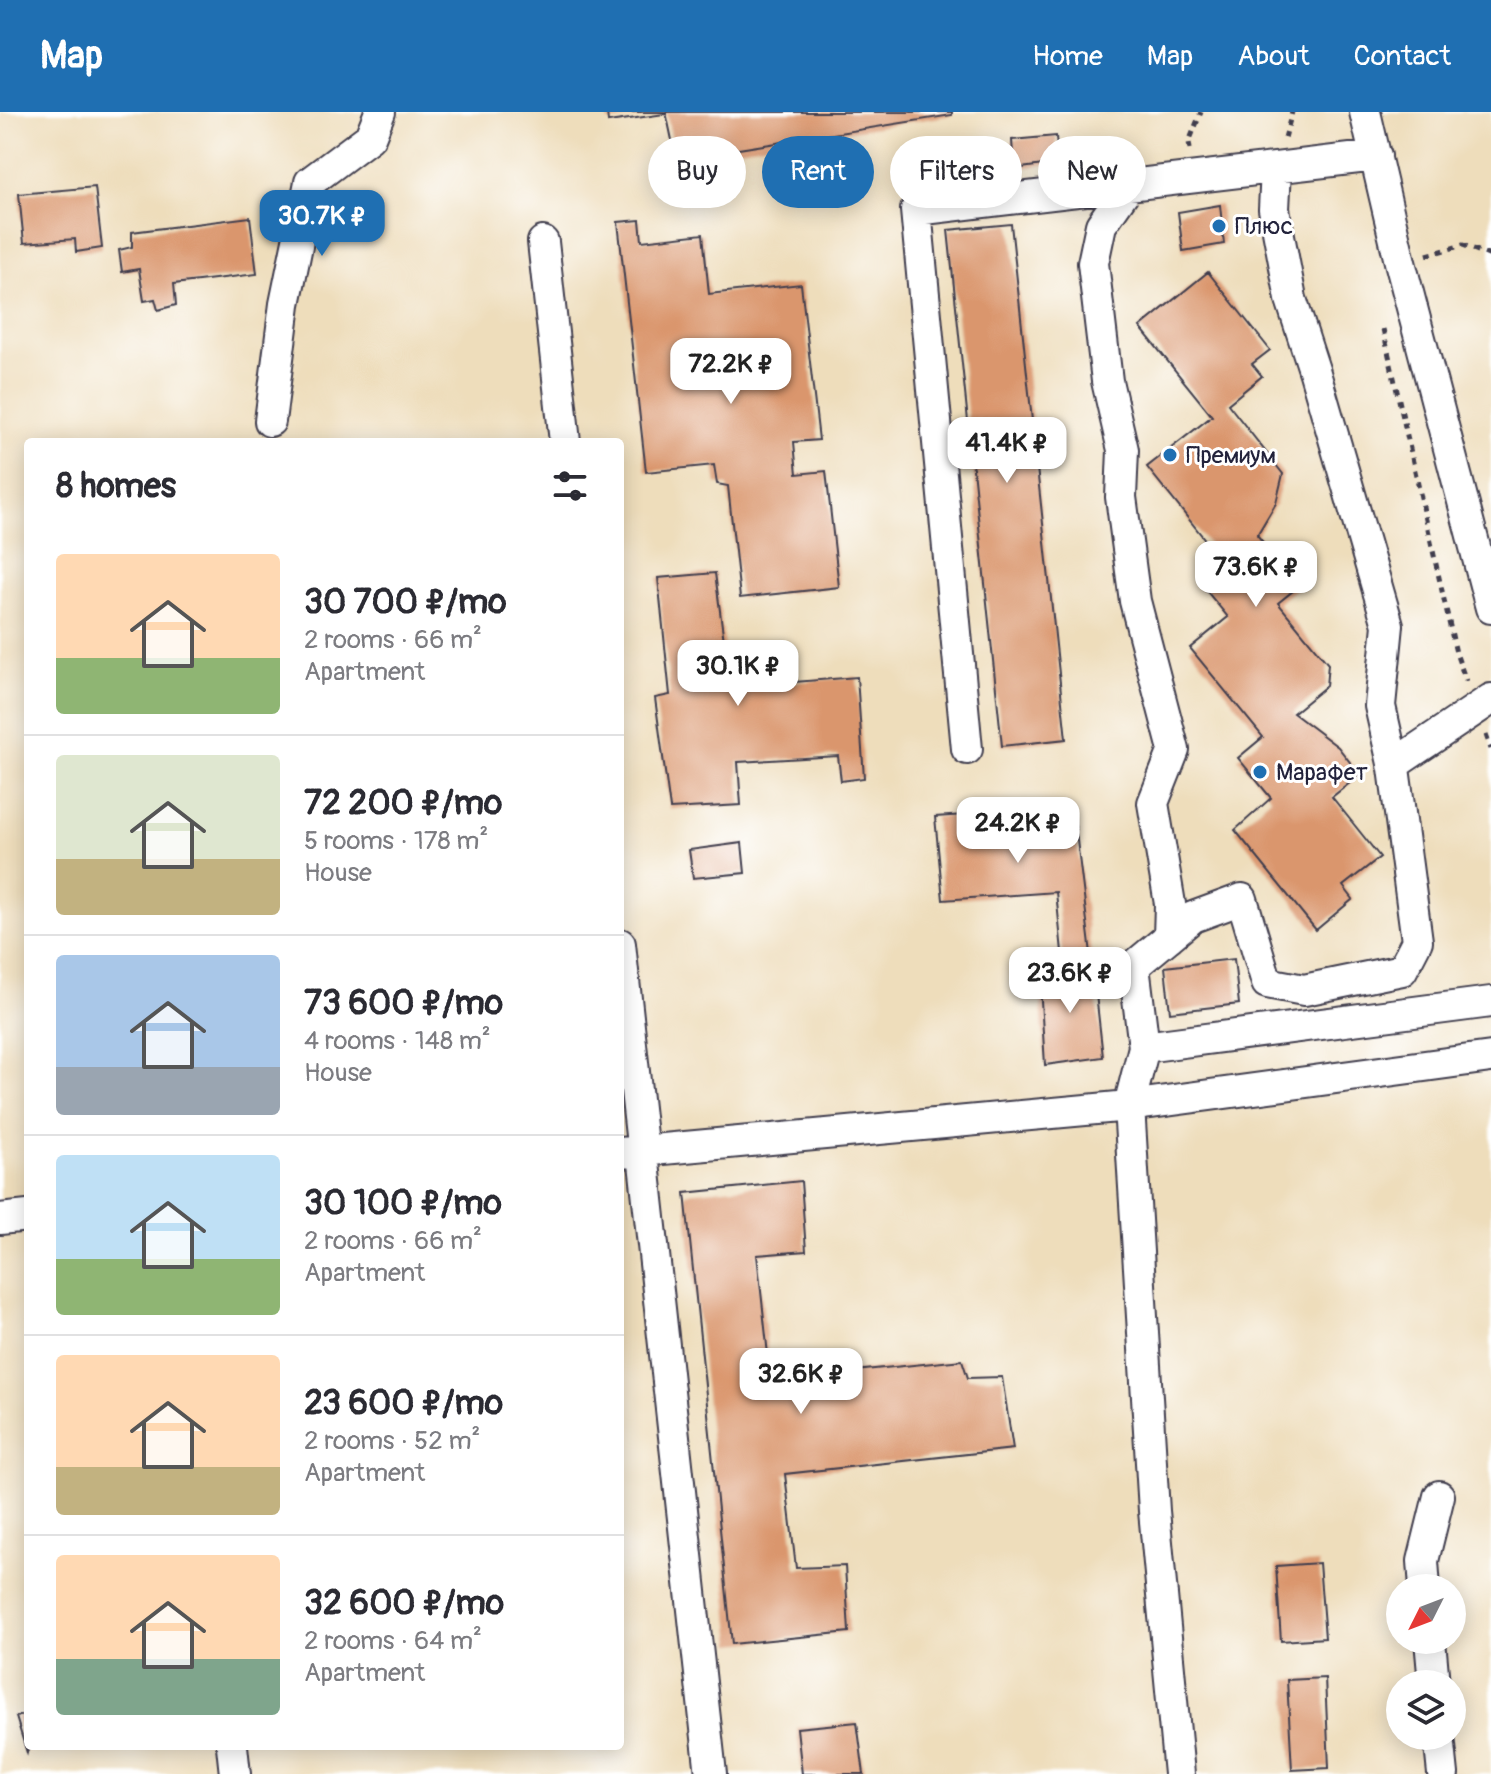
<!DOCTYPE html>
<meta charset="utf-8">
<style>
body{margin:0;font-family:Pangolin,sans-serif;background:#f2f2f3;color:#2b2b33;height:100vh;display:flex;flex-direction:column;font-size:30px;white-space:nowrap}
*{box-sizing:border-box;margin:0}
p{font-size:26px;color:#7c7c81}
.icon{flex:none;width:44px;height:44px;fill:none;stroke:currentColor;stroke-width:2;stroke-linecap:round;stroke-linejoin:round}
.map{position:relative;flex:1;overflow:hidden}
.sheet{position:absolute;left:24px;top:326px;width:600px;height:1312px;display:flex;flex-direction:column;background:#fff;border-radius:8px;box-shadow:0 4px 20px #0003}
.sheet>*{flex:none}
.guide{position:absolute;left:648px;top:24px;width:722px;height:72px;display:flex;gap:16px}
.needle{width:52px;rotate:228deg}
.tools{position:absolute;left:1386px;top:1462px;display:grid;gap:16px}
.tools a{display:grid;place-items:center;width:80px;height:80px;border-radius:50%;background:#fff;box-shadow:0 4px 20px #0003;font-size:40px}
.price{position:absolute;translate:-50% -68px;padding:0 18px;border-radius:16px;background:#fff;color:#222;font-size:26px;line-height:52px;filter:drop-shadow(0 2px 4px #0008)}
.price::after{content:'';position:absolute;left:50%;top:48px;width:24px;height:18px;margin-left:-12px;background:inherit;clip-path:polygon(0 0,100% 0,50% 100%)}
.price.selected{background:#1f6fb2;color:#fff}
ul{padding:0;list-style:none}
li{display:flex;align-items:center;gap:24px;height:200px;padding:0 32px}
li+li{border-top:2px solid #e1e1e2}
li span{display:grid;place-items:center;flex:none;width:224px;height:160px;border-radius:8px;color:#555}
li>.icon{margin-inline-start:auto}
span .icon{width:96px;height:96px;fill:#fffc;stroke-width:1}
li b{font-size:34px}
h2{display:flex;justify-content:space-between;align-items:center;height:96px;padding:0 32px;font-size:34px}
.chip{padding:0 28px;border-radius:36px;background:#fff;box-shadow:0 4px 20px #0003;font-size:28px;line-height:72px}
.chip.selected{background:#1f6fb2;color:#fff}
header{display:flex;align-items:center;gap:48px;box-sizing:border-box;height:112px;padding:0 40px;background:#1f6fb2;color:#fff}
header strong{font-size:38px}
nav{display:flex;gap:44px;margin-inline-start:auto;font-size:28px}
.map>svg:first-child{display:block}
.building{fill:#da966d}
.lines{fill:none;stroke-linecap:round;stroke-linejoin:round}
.minor-casing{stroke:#413e4e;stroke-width:34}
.path{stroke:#413e4e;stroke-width:5;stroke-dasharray:6 6;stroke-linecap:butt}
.minor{stroke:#fff;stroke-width:30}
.poi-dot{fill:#1f6fb2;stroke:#fff;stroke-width:3}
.labels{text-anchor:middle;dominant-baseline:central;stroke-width:6;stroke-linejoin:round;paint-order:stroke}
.poi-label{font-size:24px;fill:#22223b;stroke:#fff;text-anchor:start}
</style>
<header>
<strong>Map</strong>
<nav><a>Home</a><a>Map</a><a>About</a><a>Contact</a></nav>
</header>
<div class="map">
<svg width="1491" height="1662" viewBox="0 0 1491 1662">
<rect width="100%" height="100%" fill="#fff"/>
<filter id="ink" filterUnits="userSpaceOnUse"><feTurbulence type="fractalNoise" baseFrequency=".0125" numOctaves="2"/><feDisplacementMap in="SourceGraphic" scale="16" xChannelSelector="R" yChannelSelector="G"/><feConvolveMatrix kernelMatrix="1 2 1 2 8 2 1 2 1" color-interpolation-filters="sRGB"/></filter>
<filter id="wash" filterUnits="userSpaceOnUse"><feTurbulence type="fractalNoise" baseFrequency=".006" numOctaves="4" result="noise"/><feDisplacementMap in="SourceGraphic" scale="32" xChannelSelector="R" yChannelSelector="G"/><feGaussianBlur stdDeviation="1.8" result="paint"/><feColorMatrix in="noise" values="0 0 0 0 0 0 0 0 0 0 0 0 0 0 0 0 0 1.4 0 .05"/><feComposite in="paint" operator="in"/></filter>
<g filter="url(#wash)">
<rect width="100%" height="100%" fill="#edb"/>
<g id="blocks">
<path class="building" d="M607,0H665V2L608,10Z
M666,0H952V3L676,47Z
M1056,24L1058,51L1014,57L1012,28Z
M95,75L102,136L76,140L75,127L24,131L19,82Z
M1220,93L1224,132L1183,139L1178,100Z
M250,105L257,162L174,172L176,193L158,198L155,187L144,189L139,157L122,160L119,138L132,135V120Z
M640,108L642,129L703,122L709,182L801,172L819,328L794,330L797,362L826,359L839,475L740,486L728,374L717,372L714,353L646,360L618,110Z
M1011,112L1066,627L1002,634L948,118Z
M1208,160L1270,238L1252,252L1262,264L1228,292L1283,362L1276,391L1257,423L1299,474L1278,491L1328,552L1326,574L1293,601L1338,635L1360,663L1332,685L1380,745L1343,774L1353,787L1316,818L1235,718L1271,686L1238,646L1263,625L1190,536L1228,505L1199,470L1223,450L1147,355L1212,304L1140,215Z
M715,461L730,575L857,565L864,666L841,669L838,644L738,650L741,693L670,697L655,586L670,583L658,466Z
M1073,696L1092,850H1063L1056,780L943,788L935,705Z
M742,731L745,761L693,766L689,738Z
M1234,847L1239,892L1170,900L1165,855Z
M1093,855L1103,945L1045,953L1039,856Z
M801,1069L806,1139L757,1143L769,1252L812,1248L813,1276H828L826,1262L962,1248L968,1266L1002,1265L1013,1337L785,1362L796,1456L845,1454L849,1520L732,1532L685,1081Z
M1319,1451L1325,1526L1281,1529L1276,1454Z
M1325,1566L1329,1656L1292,1658L1287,1568Z
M28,1601V1634H34L28,1637L27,1641L16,1605Z
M857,1610L864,1662H802L797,1616Z"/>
</g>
</g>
<g filter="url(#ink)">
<use href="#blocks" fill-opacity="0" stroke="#413e4e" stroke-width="2"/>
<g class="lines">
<g class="minor-casing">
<path id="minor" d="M1365,0L1400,150L1491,496
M1276,57L1274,97L1291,187L1315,261L1388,513L1380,594L1394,656L1417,829L1402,858L1304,878L1267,871L1242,787L1193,805L1134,854L1144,935L1491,890
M1129,73L1101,113L1093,151L1107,269L1123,338L1121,385L1135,489L1174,638L1153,691L1170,792L1169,825
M543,130L565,330
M270,309L285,192L310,70L370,25L380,0
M967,637L916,98L1376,44
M1393,653L1491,587
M620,832L711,1662
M1144,935L1129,994L1491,945
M620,1041L1129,994L1154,1399L1179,1662
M0,1107L28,1104
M1425,1476L1423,1449L1439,1384
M1430,1528L1434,1572
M1439,1624L1443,1662
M232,1634L235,1662"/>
</g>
<path class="path" d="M1285,26L1292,0
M1190,37L1189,30L1201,0
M1427,143L1463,133L1491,144
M1383,217L1456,541L1466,569
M1486,623L1491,637"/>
<use href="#minor" class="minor"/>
</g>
</g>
<g class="poi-dot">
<circle cx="1219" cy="114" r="8"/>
<circle cx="1170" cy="343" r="8"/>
<circle cx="1260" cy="660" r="8"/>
</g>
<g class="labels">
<g class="poi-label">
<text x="1235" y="114">Плюс</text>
<text x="1186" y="343">Премиум</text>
<text x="1276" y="660">Марафет</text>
</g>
</g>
</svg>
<div class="tools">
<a><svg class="needle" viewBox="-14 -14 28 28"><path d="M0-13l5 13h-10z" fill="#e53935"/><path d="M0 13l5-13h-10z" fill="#7c7c81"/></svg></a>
<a><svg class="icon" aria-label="layers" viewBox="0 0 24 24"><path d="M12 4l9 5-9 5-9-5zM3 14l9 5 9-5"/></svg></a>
</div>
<b class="price selected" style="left:322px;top:146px">30.7K ₽</b>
<b class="price" style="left:731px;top:294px">72.2K ₽</b>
<b class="price" style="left:1007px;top:373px">41.4K ₽</b>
<b class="price" style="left:1256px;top:497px">73.6K ₽</b>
<b class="price" style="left:738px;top:596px">30.1K ₽</b>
<b class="price" style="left:1018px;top:753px">24.2K ₽</b>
<b class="price" style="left:1070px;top:903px">23.6K ₽</b>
<b class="price" style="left:801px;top:1304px">32.6K ₽</b>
<div class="guide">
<a class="chip">Buy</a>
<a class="chip selected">Rent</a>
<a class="chip">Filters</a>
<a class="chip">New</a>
</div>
<section class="sheet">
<h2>8 homes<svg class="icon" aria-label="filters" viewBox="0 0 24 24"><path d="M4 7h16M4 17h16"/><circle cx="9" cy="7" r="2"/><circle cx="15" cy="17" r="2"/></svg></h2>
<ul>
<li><span style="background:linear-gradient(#ffd9b3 65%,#8fb573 0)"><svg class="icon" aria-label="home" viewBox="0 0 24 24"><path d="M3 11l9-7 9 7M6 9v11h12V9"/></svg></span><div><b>30 700 ₽/mo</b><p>2 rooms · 66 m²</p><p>Apartment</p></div></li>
<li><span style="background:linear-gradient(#dfe7d0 65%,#c2b280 0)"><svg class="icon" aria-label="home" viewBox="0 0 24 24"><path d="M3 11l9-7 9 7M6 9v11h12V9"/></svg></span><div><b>72 200 ₽/mo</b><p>5 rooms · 178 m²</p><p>House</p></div></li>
<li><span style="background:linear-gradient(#a9c7e8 70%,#9aa5b1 0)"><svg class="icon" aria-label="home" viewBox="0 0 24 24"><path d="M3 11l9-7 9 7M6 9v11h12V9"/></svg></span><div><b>73 600 ₽/mo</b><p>4 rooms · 148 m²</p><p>House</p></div></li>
<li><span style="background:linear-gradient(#bfe0f5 65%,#8fb573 0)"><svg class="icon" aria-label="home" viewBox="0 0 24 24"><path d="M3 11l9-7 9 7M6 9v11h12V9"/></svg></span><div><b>30 100 ₽/mo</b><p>2 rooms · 66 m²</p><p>Apartment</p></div></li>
<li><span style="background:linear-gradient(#ffd9b3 70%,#c2b280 0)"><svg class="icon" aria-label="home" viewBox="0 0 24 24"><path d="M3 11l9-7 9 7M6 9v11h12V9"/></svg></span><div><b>23 600 ₽/mo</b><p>2 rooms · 52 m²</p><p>Apartment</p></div></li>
<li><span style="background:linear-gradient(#ffd9b3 65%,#7fa58c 0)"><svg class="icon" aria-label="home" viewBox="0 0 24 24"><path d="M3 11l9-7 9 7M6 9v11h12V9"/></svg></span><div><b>32 600 ₽/mo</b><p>2 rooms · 64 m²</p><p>Apartment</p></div></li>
</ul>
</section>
</div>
